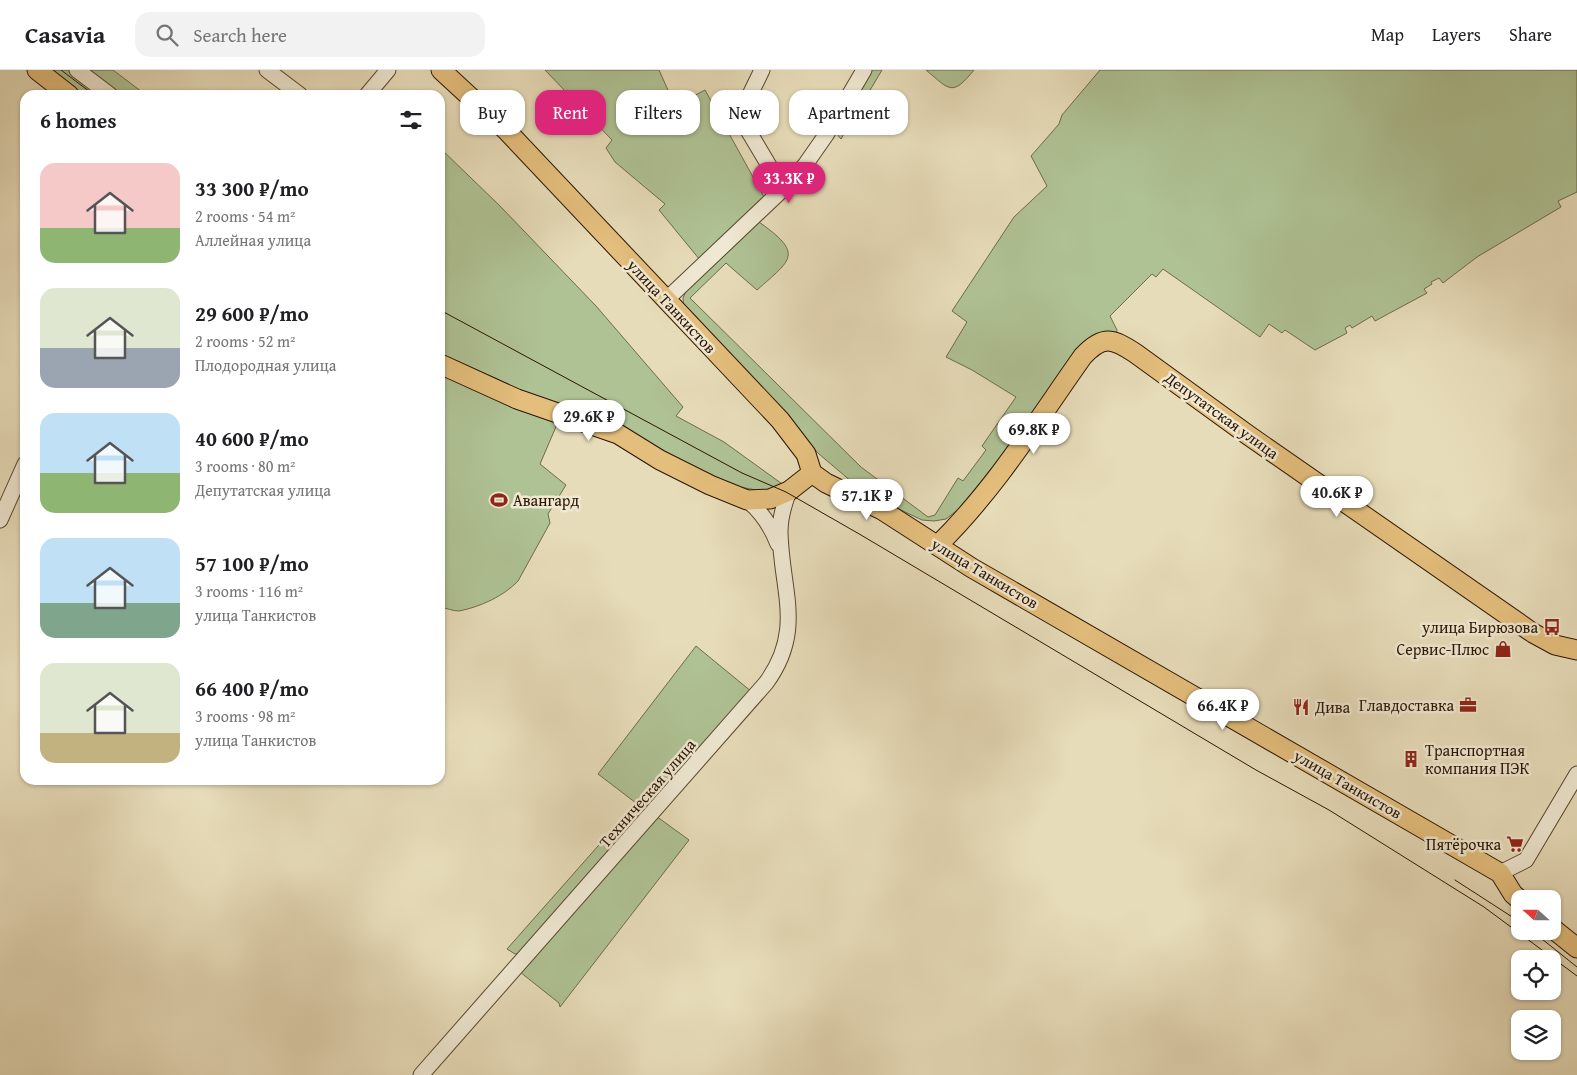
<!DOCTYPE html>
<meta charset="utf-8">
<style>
body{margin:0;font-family:"Gentium Book Plus",serif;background:#f2f2f2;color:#202124;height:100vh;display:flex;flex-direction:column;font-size:19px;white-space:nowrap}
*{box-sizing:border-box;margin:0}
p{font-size:16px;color:#757577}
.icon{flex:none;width:28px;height:28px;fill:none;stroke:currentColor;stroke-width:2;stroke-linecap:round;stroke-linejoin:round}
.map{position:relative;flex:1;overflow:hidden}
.side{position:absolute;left:20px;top:20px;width:425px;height:695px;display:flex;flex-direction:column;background:#fff;border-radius:15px;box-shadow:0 1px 4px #0004}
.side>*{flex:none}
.top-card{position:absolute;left:460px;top:20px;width:475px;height:45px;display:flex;gap:10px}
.needle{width:32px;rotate:291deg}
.buttons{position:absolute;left:1511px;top:820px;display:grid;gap:10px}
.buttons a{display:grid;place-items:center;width:50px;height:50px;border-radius:10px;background:#fff;box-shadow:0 1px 4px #0004;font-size:25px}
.price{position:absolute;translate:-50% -42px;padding:0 11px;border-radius:18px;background:#fff;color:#222;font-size:16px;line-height:32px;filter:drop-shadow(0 1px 2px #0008)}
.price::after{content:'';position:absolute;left:50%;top:30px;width:15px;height:11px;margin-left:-8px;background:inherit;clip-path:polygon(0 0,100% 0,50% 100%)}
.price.active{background:#db2777;color:#fff}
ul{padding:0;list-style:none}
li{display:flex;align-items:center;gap:15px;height:125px;padding:0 20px}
li span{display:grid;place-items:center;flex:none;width:140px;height:100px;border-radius:15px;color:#555}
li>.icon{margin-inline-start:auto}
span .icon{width:60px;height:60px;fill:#fffc;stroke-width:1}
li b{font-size:21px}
h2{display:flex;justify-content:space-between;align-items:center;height:60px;padding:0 20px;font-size:21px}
.tag{padding:0 18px;border-radius:15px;background:#fff;box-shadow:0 1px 4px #0004;font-size:18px;line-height:45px}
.tag.active{background:#db2777;color:#fff}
header{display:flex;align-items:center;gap:30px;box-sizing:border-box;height:70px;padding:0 25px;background:#fff;border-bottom:1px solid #e0e0e0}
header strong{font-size:24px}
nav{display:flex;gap:28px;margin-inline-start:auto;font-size:18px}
.search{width:350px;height:45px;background:#f2f2f2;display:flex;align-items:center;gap:12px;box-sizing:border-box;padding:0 18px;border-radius:15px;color:#757577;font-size:19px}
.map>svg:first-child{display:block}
.green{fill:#afc294;stroke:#6d6b4a}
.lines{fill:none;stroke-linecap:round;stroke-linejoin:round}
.minor-casing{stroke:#5a462e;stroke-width:17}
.major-casing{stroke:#2b1400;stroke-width:21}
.minor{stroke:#efe8d2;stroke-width:15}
.major{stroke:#e4be7c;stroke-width:19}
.tram{stroke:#2b1400;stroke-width:1}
.labels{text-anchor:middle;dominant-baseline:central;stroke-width:5;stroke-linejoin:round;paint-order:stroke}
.street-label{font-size:16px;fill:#2b1400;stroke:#efe8d2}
.poi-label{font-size:16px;fill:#2b1400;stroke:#efe8d2;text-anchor:end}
</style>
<header>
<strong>Casavia</strong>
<div class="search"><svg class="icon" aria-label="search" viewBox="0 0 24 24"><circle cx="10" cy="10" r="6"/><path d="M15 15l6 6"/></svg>Search here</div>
<nav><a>Map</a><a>Layers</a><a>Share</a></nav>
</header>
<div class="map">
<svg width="1577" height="1005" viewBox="0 0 1577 1005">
<rect width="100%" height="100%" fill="#e7dcb9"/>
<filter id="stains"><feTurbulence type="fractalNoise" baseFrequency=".004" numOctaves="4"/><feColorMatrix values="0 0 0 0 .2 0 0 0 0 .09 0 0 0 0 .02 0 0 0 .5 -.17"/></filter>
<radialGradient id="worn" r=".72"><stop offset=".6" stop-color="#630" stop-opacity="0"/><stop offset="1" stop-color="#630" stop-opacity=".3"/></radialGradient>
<path class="green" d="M48,0H113L146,25H80Z
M545,0H659L675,36L705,20L764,127L700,190L659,140L665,134L615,92L606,78L612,70Z
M870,0H882L841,69L836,63Z
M926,0H974C952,27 950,20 926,0Z
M1100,0H1577V122L1558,131L1561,137L1477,187L1443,213L1439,208L1431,212L1432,214L1424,219L1427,223L1375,251L1372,246L1352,258L1350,255L1345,258L1347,263L1315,280L1285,260L1282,263L1269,254L1260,267L1163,199L1156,207L1152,204L1110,246L1117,260L1116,266C1101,264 1094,264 1082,273L974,427L946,449L934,451L922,450L901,440L852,412L819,384L684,242L683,228L686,221L759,152C804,184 792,189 757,220L726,193L690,228L861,397L928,447L935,445L958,408L963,411L986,380L982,376L1016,327L972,300L946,287L967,252L952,241L1014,147L1047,116L1031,86L1059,54L1062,45Z
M440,78L500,136L596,236L683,337L676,346L724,372L785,416L767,422L740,417L712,408L645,370L522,324L499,310L440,283Z
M440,303L558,352L540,394L566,415L548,444L550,453L518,511C504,526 480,537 459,541C453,541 446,538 440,537Z
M696,576L752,622L522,883L515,884L507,879L636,733L598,704Z
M656,746L689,770L560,937L559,933L520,902Z"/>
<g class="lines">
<g class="minor-casing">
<path id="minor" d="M77,0L110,25
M267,0L300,25
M762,0L744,37L737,42L783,119
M367,25L388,0
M666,230L783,119L805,95L826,65L864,0
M747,430C762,442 771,456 778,474
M0,450L25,394
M1500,803L1526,790L1577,704
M421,1005L766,613C805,560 781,520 780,462C780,447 784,434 789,421"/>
</g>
<g class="major-casing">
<path id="major" d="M37,0L69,25
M441,0L506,60L780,350L806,384L812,403L826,413L882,440L972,498L1500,803L1513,824L1520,830
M440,294L517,329L618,364L660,390L710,415L747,430L770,429L789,421L812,403
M938,475C995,419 1037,351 1083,286C1103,265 1112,268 1135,283L1248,365L1533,563L1555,575L1577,580
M1552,858L1577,878"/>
</g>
<use href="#minor" class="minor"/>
<use href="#major" class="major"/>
<path class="tram" d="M61,0L94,25
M440,240L742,403L786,422L861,465L1256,700L1329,740L1484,837L1577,906
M1455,810L1520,852
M1532,861L1577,897"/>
</g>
<defs>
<g id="stadium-bare" transform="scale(1.35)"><path d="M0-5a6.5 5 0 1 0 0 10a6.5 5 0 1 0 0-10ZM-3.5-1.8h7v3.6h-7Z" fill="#8f2418" stroke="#efe8d2" stroke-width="2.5" paint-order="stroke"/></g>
<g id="bus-bare" transform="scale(1.35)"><path d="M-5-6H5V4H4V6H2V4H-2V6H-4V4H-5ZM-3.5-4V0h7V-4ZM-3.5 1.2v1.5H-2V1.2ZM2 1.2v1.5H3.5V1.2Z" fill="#8f2418" stroke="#efe8d2" stroke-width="2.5" paint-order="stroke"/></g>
<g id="shop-bare" transform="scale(1.35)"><path d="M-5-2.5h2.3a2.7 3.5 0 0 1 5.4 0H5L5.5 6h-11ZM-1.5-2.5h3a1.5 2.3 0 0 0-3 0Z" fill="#8f2418" stroke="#efe8d2" stroke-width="2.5" paint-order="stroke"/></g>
<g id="office-bare" transform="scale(1.35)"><path d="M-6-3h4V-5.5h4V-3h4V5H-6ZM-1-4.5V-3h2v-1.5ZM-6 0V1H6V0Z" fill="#8f2418" stroke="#efe8d2" stroke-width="2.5" paint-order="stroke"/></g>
<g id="restaurant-bare" transform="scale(1.35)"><path d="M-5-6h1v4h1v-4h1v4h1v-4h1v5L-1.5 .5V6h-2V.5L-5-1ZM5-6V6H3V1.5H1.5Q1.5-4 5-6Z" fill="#8f2418" stroke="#efe8d2" stroke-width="2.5" paint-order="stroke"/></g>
<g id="building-bare" transform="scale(1.35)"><path d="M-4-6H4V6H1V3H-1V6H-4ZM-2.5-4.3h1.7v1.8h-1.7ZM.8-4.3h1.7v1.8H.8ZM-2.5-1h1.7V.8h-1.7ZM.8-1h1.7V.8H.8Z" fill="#8f2418" stroke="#efe8d2" stroke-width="2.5" paint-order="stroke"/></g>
<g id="supermarket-bare" transform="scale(1.35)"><path d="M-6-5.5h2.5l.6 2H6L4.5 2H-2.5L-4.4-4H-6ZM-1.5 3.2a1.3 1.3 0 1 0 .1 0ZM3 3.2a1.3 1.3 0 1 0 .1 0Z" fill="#8f2418" stroke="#efe8d2" stroke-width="2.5" paint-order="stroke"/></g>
</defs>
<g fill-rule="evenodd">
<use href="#stadium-bare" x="499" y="430"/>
<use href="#bus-bare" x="1552" y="557"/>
<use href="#shop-bare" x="1503" y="579"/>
<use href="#office-bare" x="1468" y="635"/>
<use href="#restaurant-bare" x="1301" y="637"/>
<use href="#building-bare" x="1411" y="689"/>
<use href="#supermarket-bare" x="1515" y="774"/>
</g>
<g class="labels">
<g class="street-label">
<text transform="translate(672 236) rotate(47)">улица Танкистов</text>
<text transform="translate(1222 345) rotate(36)">Депутатская улица</text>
<text transform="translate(985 503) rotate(31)">улица Танкистов</text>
<text transform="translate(1348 714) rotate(30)">улица Танкистов</text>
<text transform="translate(647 723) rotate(-49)">Техническая улица</text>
</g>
<g class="poi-label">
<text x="513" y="430" text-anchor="start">Авангард</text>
<text x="1538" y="557">улица Бирюзова</text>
<text x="1489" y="579">Сервис-Плюс</text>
<text x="1454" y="635">Главдоставка</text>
<text x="1315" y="637" text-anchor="start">Дива</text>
<text x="1425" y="680" text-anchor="start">Транспортная<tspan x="1425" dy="18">компания ПЭК</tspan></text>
<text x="1501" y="774">Пятёрочка</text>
</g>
</g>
<rect width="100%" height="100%" filter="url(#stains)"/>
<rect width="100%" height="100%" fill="url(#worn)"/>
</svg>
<div class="buttons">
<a><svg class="needle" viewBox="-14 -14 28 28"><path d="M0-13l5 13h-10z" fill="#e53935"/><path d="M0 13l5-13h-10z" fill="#757577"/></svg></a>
<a><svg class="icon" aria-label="locate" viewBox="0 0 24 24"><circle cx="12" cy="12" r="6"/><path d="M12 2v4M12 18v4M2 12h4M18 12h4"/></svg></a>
<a><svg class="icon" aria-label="layers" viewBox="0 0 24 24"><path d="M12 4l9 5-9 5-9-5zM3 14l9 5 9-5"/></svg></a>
</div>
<b class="price active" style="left:789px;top:134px">33.3K ₽</b>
<b class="price" style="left:589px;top:372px">29.6K ₽</b>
<b class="price" style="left:1034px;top:385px">69.8K ₽</b>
<b class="price" style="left:1337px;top:448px">40.6K ₽</b>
<b class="price" style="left:867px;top:451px">57.1K ₽</b>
<b class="price" style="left:1223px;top:661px">66.4K ₽</b>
<div class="top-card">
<a class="tag">Buy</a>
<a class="tag active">Rent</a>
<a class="tag">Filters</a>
<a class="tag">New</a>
<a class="tag">Apartment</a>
</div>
<section class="side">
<h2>6 homes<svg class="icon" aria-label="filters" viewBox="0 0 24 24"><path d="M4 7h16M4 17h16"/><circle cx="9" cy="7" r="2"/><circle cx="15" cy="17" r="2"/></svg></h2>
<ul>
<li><span style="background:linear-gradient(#f6c9c9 65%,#8fb573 0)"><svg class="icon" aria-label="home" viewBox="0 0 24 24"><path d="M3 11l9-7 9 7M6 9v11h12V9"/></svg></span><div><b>33 300 ₽/mo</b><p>2 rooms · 54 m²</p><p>Аллейная улица</p></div></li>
<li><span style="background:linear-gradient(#dfe7d0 60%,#9aa5b1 0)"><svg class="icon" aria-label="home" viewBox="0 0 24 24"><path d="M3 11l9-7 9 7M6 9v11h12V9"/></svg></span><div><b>29 600 ₽/mo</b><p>2 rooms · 52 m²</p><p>Плодородная улица</p></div></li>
<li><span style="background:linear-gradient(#bfe0f5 60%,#8fb573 0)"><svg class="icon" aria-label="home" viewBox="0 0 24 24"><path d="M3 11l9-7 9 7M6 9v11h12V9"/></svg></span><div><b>40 600 ₽/mo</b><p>3 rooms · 80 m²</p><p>Депутатская улица</p></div></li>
<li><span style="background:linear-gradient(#bfe0f5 65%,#7fa58c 0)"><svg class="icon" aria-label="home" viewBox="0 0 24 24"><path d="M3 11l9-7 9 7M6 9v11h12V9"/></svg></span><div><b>57 100 ₽/mo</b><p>3 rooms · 116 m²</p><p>улица Танкистов</p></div></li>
<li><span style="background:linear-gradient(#dfe7d0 70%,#c2b280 0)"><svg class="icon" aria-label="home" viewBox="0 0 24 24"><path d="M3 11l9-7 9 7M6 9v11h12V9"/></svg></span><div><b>66 400 ₽/mo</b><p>3 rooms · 98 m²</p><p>улица Танкистов</p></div></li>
</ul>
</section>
</div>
